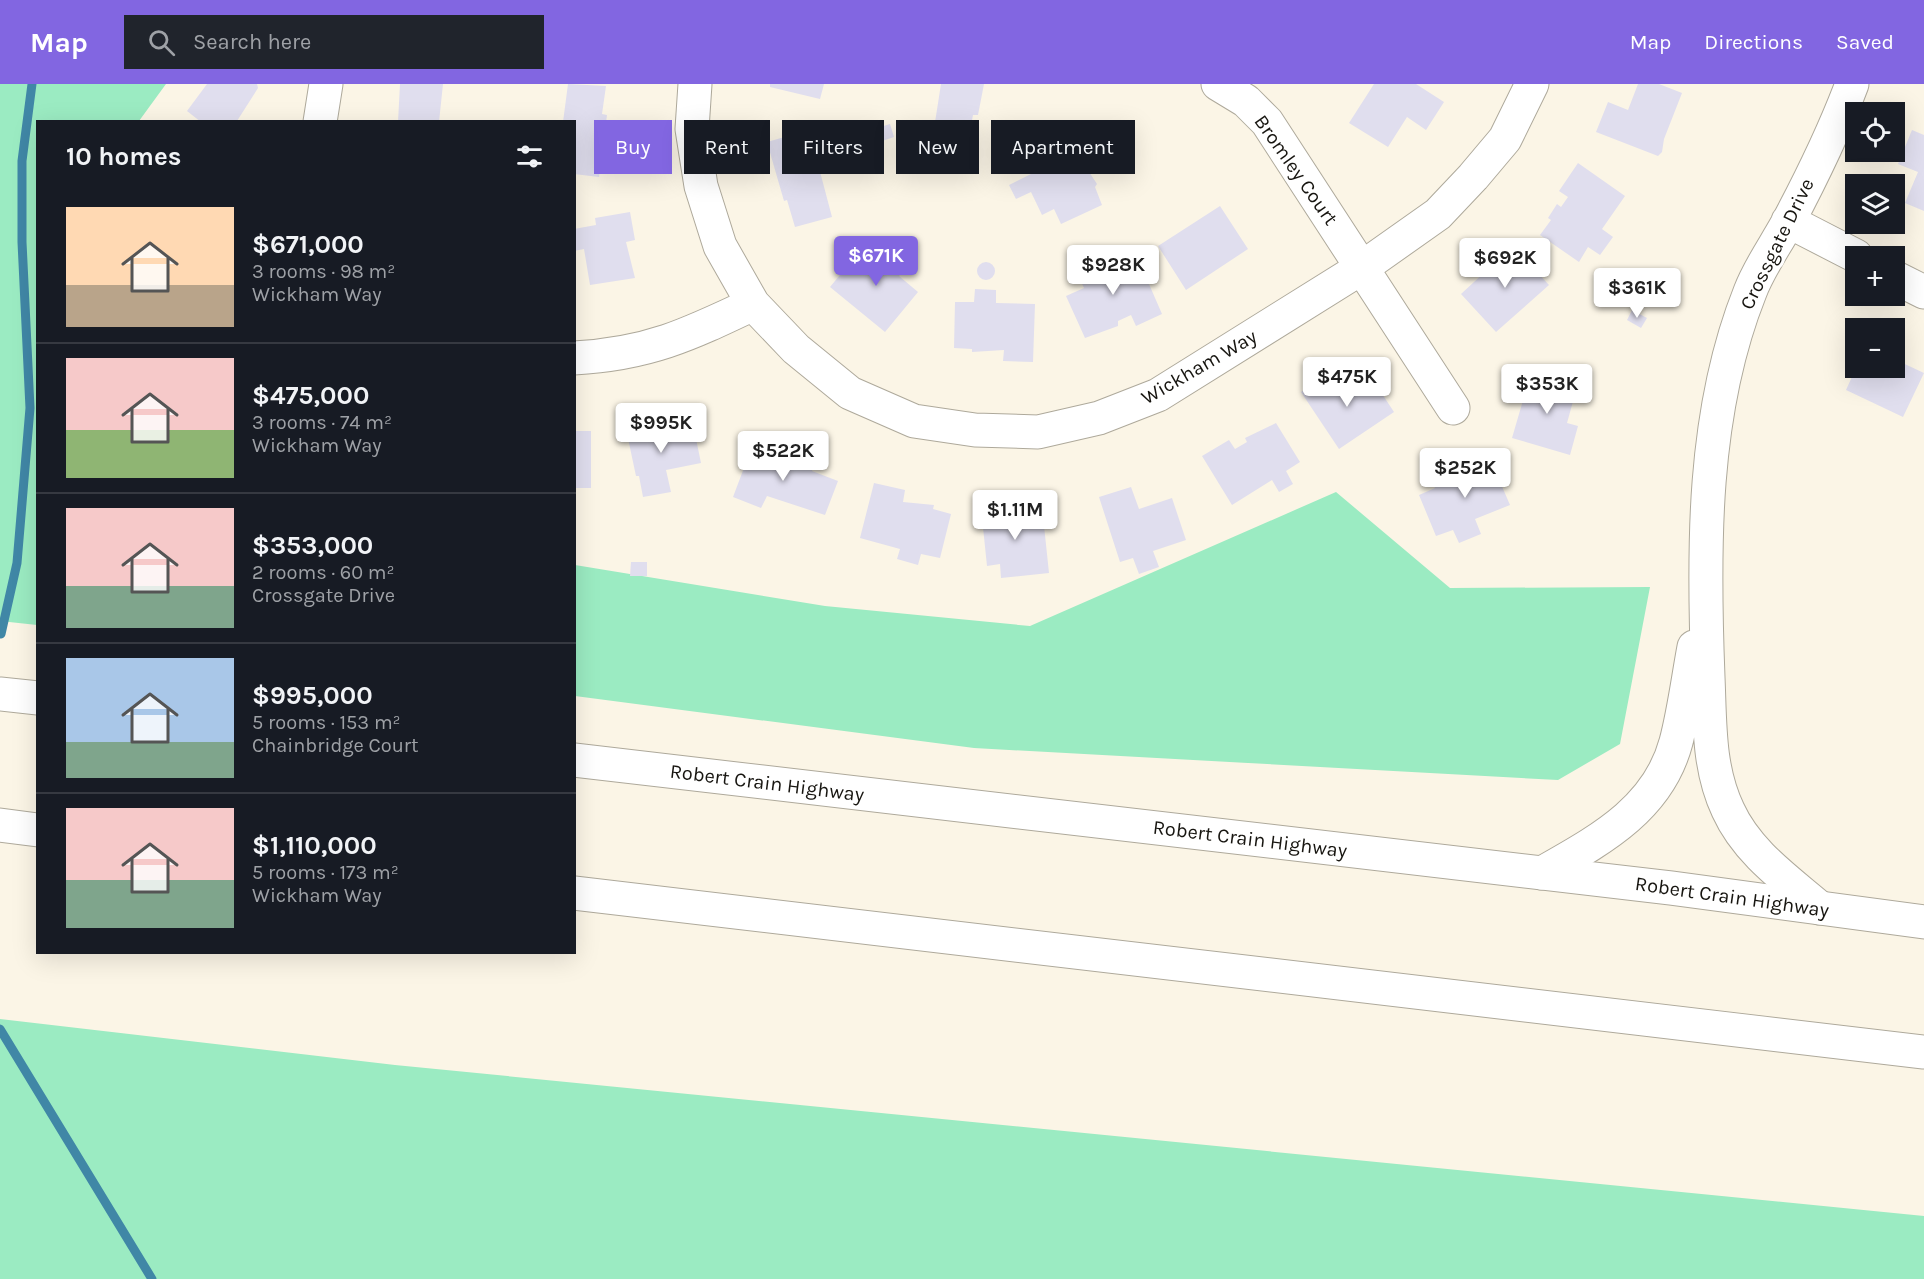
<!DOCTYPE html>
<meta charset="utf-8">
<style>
body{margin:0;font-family:Karla,sans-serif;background:#20242c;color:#f1f3f6;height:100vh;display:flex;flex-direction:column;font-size:22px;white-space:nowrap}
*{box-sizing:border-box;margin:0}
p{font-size:20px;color:#9ea1a6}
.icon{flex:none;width:33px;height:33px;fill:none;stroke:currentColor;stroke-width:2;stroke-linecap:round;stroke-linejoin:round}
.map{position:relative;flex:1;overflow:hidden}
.panel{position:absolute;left:36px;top:36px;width:540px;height:834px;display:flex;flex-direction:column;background:#171b24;border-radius:0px;box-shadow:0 6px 24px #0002}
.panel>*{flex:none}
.hud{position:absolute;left:594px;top:36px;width:570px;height:54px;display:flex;gap:12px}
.buttons{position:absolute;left:1845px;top:18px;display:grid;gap:12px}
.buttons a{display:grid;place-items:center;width:60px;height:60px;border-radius:0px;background:#171b24;box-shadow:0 6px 24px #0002;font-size:30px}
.price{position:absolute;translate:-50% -51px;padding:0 14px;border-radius:6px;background:#fff;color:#222;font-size:20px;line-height:39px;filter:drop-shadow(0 2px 3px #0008)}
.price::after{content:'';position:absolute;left:50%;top:36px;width:18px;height:14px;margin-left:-9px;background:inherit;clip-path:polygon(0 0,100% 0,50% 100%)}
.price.current{background:#8266e1;color:#fff}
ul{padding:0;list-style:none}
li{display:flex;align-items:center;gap:18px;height:150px;padding:0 30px}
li+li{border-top:2px solid #363941}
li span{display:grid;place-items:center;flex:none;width:168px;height:120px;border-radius:0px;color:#555}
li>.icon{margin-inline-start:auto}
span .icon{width:72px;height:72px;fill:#fffc;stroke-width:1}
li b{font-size:26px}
h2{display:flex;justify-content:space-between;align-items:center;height:72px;padding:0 30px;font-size:26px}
.chip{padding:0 21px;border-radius:0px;background:#171b24;box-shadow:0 6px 24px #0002;font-size:21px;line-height:54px}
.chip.current{background:#8266e1;color:#fff}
header{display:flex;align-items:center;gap:36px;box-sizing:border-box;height:84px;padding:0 30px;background:#8266e1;color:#fff}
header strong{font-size:28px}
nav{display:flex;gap:33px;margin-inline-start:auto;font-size:21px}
.search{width:420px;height:54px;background:#20242c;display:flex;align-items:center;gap:15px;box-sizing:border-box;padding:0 21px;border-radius:0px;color:#9ea1a6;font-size:22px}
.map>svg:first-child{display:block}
.green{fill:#9bebc2}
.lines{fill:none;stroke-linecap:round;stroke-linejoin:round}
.stream{stroke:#4087a6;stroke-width:9}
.building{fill:#e0deee}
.minor-casing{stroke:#aea99b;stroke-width:35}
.highway-casing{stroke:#aea99b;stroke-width:35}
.minor{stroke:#fff;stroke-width:33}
.highway{stroke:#fff;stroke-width:33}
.labels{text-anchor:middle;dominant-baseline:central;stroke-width:6;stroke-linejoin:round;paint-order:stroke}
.street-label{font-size:20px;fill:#171510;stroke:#fff}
</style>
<header>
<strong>Map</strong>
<div class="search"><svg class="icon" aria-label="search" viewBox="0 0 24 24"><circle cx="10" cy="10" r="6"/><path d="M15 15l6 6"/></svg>Search here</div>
<nav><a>Map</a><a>Directions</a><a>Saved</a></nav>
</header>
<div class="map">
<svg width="1924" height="1195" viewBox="0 0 1924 1195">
<rect width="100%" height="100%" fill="#fbf5e6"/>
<path class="green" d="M0,0H166L139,37L38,38L37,541L0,537Z
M1336,408L1450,504L1650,503L1620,660L1558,696L974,664L575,612V481L825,522L1030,542Z
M0,935L395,981L1924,1132V1195H0Z"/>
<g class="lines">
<path class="stream" d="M1,550L17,479L30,324L22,158V77L32,0
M0,945L152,1195"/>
</g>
<path class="building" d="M207,0H257L258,4L237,37L201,38L187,27Z
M400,0H443L439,38H398Z
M568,0L606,2L602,30L607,31L599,93L574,90V38H563Z
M770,0H824L820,15L770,3Z
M941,0H984L978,31H973L968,57L933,51Z
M1374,0H1416L1444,18L1426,46L1407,33L1388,63L1349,39Z
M1638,0H1659L1682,9L1664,55L1662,68L1658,72L1596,48L1608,18L1628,26Z
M890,40L894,53L882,57L877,44Z
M1076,42L1090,70L1080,74L1097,100L1095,103L1102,121L1061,140L1054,125L1042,131L1031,108L1016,115L1009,101L1035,88L1025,67Z
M809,46L832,133L795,143L787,116L784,117L767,58Z
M1912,46L1924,51V127L1905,119L1918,88L1898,80Z
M1578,79L1625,112L1602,145L1613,153L1600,171L1588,163L1579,178L1540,151L1551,136L1548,134L1557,120L1561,123L1568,113L1559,107Z
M1220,122L1248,165L1186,206L1158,162Z
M630,128L635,156L626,158L635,194L590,201L584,165L574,167V145L596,141L595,134Z
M1513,162L1549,201L1496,248L1461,210Z
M863,163L876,174L886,163L908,181L899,192L918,208L885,248L830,203Z
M1115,165L1124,184L1139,177L1162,230L1136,242L1131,231L1118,237V242L1085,254L1066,212L1084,204L1078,191L1099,181L1095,174Z
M977 187a9 9 0 1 1 18 0a9 9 0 1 1-18 0Z
M975,205L996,206V219L1035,220L1033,278L1003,277L1004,266L972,268V265L954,264L955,218H974Z
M1632,226L1647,234L1641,244L1627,236Z
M1894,275L1924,289L1903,333L1846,306L1856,284H1894Z
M1531,289L1577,303L1567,339L1578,342L1570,371L1512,354Z
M1327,290L1340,309L1369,290L1394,328L1339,365L1301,308Z
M669,336L671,344L693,340L701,379L666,386L671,408L643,413L639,392H636L626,345Z
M1276,339L1300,378L1286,387L1293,400L1279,408L1272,396L1232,421L1202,372L1229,356L1235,365L1247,358L1245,354Z
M574,347H591V404H574Z
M753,360L794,373V376L813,384L812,387L838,397L825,431L767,412L761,424L733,413Z
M1488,370L1510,421L1475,435L1481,450L1459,459L1453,446L1436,452L1419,411L1435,404L1433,400L1450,393L1452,398L1464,392L1460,379Z
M874,399L905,406L903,418L934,421L933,425L951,430L940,474L921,470L918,481L897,475L900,465L860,454Z
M1131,403L1139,425L1172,414L1186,456L1153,467L1159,483L1139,490L1133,474L1120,478L1099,413Z
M1014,420L1015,433L1046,427L1047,432H1043L1049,489L1001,494L1000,480L987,482L981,424Z
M631,478H647V492H630Z"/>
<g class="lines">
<g class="minor-casing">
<path id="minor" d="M695,0L692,45L701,102L720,162L753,220L796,265L850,309L914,337L975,346L1038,348L1099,334L1158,311L1363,183L1438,130L1473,93L1505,55L1532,0
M1218,0L1246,17L1267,38L1453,324
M320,38L326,0
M1788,137L1856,172
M1894,193L1924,208
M574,274C648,270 688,251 753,220
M1542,789C1598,757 1658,726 1676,658C1684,628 1688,595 1694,563
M1820,824C1786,795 1747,768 1728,726C1708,684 1710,638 1708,593C1703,465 1702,328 1750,208C1759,184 1775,162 1787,140C1811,95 1834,48 1852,0"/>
</g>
<g class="highway-casing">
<path id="highway" d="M0,610L38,614
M574,676L1671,804L1924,838
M0,741L38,746
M574,809L1924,968"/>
</g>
<use href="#minor" class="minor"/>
<use href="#highway" class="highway"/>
</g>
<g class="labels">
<g class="street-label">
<text transform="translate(1296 86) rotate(55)">Bromley Court</text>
<text transform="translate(1777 160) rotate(-64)">Crossgate Drive</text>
<text transform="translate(1199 283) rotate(-30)">Wickham Way</text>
<text transform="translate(767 699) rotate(7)">Robert Crain Highway</text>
<text transform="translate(1250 755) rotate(7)">Robert Crain Highway</text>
<text transform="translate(1732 813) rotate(8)">Robert Crain Highway</text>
</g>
</g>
</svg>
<div class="buttons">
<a><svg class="icon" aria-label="locate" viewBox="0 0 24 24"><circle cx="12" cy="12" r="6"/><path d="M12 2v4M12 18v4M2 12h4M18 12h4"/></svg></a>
<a><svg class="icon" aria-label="layers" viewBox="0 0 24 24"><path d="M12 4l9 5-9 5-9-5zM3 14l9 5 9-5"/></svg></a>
<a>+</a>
<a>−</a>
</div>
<b class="price current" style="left:876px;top:203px">$671K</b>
<b class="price" style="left:1505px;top:205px">$692K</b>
<b class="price" style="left:1113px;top:212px">$928K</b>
<b class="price" style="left:1637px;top:235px">$361K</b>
<b class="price" style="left:1347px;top:324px">$475K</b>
<b class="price" style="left:1547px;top:331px">$353K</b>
<b class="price" style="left:661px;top:370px">$995K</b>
<b class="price" style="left:783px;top:398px">$522K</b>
<b class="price" style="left:1465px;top:415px">$252K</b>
<b class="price" style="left:1015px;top:457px">$1.11M</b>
<div class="hud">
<a class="chip current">Buy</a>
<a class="chip">Rent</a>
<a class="chip">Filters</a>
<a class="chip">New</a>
<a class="chip">Apartment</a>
</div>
<section class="panel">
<h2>10 homes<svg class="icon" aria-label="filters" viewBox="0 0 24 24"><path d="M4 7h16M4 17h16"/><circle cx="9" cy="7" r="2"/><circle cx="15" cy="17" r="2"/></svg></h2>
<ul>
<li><span style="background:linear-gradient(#ffd9b3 65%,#b9a48a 0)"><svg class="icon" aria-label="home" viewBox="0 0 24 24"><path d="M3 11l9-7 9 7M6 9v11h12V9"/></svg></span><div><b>$671,000</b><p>3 rooms · 98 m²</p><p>Wickham Way</p></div></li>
<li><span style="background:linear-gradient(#f6c9c9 60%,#8fb573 0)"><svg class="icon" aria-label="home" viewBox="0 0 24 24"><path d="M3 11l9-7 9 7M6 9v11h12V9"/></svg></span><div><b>$475,000</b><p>3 rooms · 74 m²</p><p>Wickham Way</p></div></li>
<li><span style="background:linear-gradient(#f6c9c9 65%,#7fa58c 0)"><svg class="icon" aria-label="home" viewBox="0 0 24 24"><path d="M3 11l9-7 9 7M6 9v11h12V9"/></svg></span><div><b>$353,000</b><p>2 rooms · 60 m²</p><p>Crossgate Drive</p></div></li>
<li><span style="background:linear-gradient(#a9c7e8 70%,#7fa58c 0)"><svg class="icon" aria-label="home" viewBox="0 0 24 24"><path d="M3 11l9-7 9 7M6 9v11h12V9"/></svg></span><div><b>$995,000</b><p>5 rooms · 153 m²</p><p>Chainbridge Court</p></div></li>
<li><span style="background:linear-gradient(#f6c9c9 60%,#7fa58c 0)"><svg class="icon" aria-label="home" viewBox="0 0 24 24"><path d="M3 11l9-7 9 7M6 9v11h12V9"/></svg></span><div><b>$1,110,000</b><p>5 rooms · 173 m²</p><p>Wickham Way</p></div></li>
</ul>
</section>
</div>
